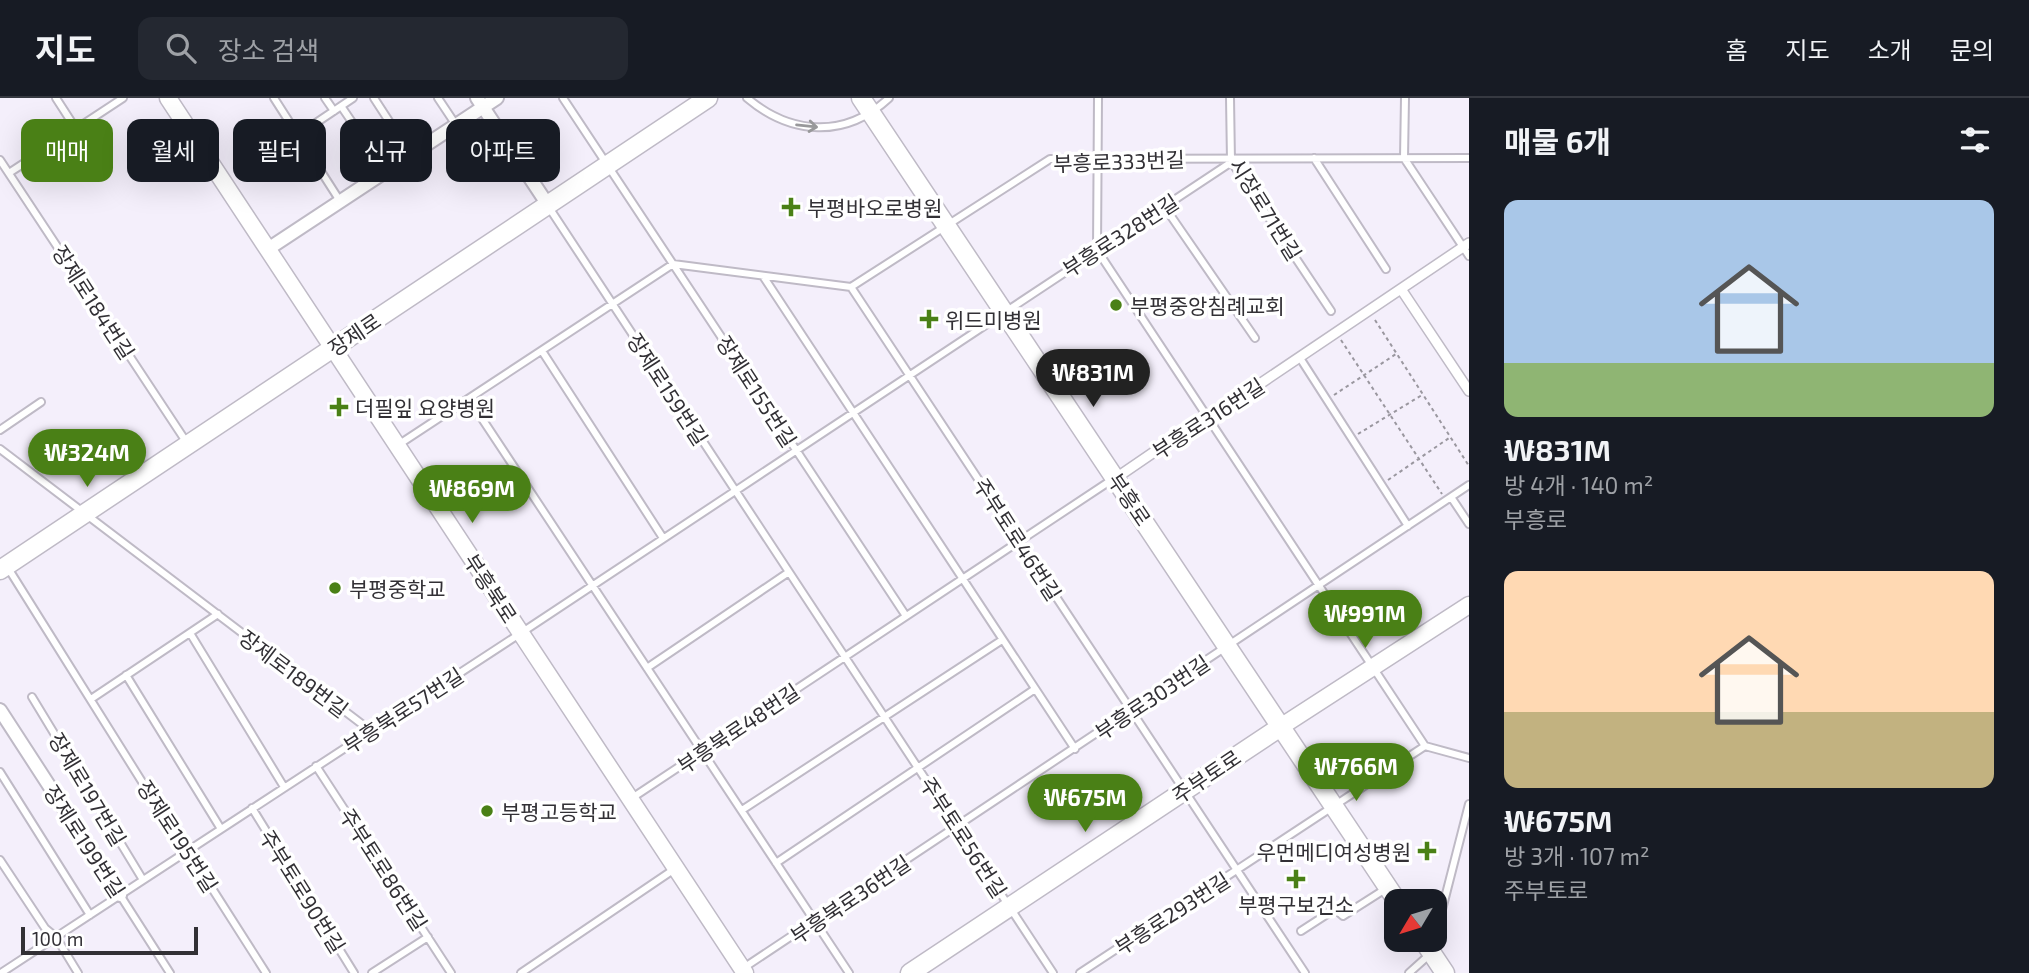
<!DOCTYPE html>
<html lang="ko">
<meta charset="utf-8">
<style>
body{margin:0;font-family:"Exo 2","Noto Sans KR",sans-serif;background:#242831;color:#f1f3f6;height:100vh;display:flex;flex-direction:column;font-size:26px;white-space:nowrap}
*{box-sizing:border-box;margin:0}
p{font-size:23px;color:#9ea1a6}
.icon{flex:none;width:38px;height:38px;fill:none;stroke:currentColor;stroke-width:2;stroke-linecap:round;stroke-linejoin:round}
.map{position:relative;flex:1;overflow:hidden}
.sheet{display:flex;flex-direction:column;background:#171b24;width:560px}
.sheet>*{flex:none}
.top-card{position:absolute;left:21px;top:21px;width:665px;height:63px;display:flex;gap:14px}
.needle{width:46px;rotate:232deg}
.tools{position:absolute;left:1384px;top:791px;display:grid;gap:14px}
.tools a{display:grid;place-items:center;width:63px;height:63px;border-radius:14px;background:#171b24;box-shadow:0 7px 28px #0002;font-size:35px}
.scale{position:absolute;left:21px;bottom:18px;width:177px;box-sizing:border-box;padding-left:7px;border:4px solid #323035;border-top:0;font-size:19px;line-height:24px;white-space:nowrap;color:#323035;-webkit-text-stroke:5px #fff;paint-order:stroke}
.price{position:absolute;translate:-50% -60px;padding:0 16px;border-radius:24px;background:#4a8016;color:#fff;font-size:23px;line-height:46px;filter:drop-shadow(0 2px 4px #0008)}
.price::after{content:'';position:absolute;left:50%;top:42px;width:21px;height:16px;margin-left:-10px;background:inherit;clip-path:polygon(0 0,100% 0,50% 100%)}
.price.selected{background:#222;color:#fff}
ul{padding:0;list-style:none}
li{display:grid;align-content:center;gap:14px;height:371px;padding:0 35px}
li span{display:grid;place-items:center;height:217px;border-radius:14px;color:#555}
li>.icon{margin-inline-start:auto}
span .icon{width:126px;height:126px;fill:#fffc;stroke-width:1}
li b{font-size:30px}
h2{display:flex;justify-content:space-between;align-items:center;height:84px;padding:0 35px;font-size:30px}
.chip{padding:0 24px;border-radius:14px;background:#171b24;box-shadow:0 7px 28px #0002;font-size:24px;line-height:63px}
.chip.selected{background:#4a8016;color:#fff}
header{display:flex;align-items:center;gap:42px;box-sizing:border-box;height:98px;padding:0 35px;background:#171b24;border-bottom:2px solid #363941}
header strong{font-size:33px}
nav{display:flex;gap:38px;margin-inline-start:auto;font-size:24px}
.search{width:490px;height:63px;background:#242831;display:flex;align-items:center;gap:18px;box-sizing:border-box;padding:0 24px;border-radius:14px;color:#9ea1a6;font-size:26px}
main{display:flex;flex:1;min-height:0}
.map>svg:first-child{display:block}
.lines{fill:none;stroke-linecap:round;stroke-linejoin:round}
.service-casing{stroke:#bfbac6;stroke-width:10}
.pedestrian-casing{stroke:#bfbac6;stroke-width:12}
.minor-casing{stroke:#bfbac6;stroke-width:16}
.tertiary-casing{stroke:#bfbac6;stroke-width:19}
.secondary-casing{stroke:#bfbac6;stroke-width:21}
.path{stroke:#9a979f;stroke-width:2;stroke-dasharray:3.5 3.5;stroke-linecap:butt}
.service{stroke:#fff;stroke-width:6}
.pedestrian{stroke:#fff;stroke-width:9}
.minor{stroke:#fff;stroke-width:12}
.tertiary{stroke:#fff;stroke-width:16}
.secondary{stroke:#fff;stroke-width:18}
.oneway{stroke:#98989a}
.poi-dot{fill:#4a8016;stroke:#fff;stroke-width:2.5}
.labels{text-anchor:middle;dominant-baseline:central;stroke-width:7;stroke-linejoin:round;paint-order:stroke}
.street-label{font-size:21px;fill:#323035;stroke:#fff}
.poi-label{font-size:21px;fill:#323035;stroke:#fff;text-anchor:start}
</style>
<header>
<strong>지도</strong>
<div class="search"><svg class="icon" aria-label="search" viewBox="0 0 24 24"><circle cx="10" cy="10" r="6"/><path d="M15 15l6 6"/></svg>장소 검색</div>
<nav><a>홈</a><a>지도</a><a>소개</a><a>문의</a></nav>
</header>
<main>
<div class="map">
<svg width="1469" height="875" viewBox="0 0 1469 875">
<rect width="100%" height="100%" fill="#f4effb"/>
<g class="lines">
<g class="service-casing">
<path id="service" d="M56,0L76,31
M274,0L340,103
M325,0L334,13
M374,0L411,57
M438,0L456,27
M563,0L906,518
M747,0C791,37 845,41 889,0
M1098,0L1097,152L1425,648
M1230,0L1231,63L1331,213
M1405,0L1404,60L1469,158
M341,8L386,74
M298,37L353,0
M1314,60L1386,171
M0,62L187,345
M9,75L123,0
M548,108L1053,875
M1164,108L1255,240
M763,178L1075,651
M851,189L1305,875
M542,253L663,440
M1300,260L1408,428
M469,301L849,875
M0,332L41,304
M398,347L673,166L851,189L1050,61L1469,60
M0,351L371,633
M1451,399L1469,426
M8,470L186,754L192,759L266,875
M190,535L284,689
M647,570L789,474
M126,577L221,731
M32,599L143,782
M91,601L218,516
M316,668L451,875
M0,674L90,817
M632,700L1113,381
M252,710L354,875
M742,712L1002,542
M0,762L45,830L56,839L78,875
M776,765L1035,591
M120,797L170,875
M1301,833L1335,811L1343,818L1387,790
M1435,839L1469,706
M742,871L1469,387
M1,875L521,535L1236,61
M372,875L428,839
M521,875L676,770
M1080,875L1425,648L1469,660
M1409,875L1429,857"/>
</g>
<g class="pedestrian-casing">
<path id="pedestrian" d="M1401,191L1469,293
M1116,380L1173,341L1184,337L1469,145"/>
</g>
<g class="minor-casing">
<path id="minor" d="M477,0L548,107
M268,151L497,0
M0,612L120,797"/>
</g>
<g class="tertiary-casing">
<path id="tertiary" d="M168,0L745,875
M1282,628L1469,507"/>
</g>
<g class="secondary-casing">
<path id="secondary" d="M861,0L1397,803
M0,472L708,0
M1423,842L1445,875
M910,875L1282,628"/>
</g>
<path class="path" d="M1375,222L1469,368
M1341,242L1442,396
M1334,297L1396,256
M1358,336L1422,297
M1388,382L1449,340"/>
<use href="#service" class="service"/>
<use href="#pedestrian" class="pedestrian"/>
<use href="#minor" class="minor"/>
<use href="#tertiary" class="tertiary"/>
<use href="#secondary" class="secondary"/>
</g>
<defs><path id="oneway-shaft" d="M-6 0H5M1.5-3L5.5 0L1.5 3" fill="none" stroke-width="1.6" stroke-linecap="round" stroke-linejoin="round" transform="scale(1.75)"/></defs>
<use class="oneway" href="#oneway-shaft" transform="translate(807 28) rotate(6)"/>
<g class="poi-dot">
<path d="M787.5 98.5h7v7h7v7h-7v7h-7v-7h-7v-7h7z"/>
<circle cx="1116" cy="207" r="7"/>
<path d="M925.5 210.5h7v7h7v7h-7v7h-7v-7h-7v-7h7z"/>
<path d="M335.5 298.5h7v7h7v7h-7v7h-7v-7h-7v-7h7z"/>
<circle cx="335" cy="490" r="7"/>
<circle cx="487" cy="713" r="7"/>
<path d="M1423.5 742.5h7v7h7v7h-7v7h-7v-7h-7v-7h7z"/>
<path d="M1292.5 770.5h7v7h7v7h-7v7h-7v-7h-7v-7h7z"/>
</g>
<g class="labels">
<g class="street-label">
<text transform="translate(1119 63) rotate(-2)">부흥로333번길</text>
<text transform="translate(1266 111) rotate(58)">시장로71번길</text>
<text transform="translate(1120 137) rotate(-33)">부흥로328번길</text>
<text transform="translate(94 204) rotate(57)">장제로184번길</text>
<text transform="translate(354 236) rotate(-34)">장제로</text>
<text transform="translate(668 291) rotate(57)">장제로159번길</text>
<text transform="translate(757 293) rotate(57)">장제로155번길</text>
<text transform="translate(1208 320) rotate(-33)">부흥로316번길</text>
<text transform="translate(1130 401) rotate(56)">부흥로</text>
<text transform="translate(1018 441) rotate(57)">주부토로46번길</text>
<text transform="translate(491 490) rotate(57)">부흥북로</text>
<text transform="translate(294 575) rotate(37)">장제로189번길</text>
<text transform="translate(1152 599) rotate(-34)">부흥로303번길</text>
<text transform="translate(403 612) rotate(-33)">부흥북로57번길</text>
<text transform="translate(738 630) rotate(-34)">부흥북로48번길</text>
<text transform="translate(1206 678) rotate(-34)">주부토로</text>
<text transform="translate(88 691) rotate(59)">장제로197번길</text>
<text transform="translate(178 738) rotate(57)">장제로195번길</text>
<text transform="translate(964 739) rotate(57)">주부토로56번길</text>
<text transform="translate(85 743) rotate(57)">장제로199번길</text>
<text transform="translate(384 771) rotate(57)">주부토로86번길</text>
<text transform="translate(303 793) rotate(58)">주부토로90번길</text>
<text transform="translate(850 801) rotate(-34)">부흥북로36번길</text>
<text transform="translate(1172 815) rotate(-33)">부흥로293번길</text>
</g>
<g class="poi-label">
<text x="807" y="109">부평바오로병원</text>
<text x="1130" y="207">부평중앙침례교회</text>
<text x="945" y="221">위드미병원</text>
<text x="355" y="309">더필잎 요양병원</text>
<text x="349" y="490">부평중학교</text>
<text x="501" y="713">부평고등학교</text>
<text x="1411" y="753" text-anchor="end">우먼메디여성병원</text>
<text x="1296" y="806" text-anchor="middle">부평구보건소</text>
</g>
</g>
</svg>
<div class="tools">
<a><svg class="needle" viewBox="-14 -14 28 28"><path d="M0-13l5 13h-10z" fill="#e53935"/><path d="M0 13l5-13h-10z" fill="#9ea1a6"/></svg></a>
</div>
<div class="scale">100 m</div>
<b class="price selected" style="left:1093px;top:311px">₩831M</b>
<b class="price" style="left:87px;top:391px">₩324M</b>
<b class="price" style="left:472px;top:427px">₩869M</b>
<b class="price" style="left:1365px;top:552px">₩991M</b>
<b class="price" style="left:1356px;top:705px">₩766M</b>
<b class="price" style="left:1085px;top:736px">₩675M</b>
<div class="top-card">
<a class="chip selected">매매</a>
<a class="chip">월세</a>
<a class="chip">필터</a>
<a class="chip">신규</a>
<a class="chip">아파트</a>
</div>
</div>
<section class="sheet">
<h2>매물 6개<svg class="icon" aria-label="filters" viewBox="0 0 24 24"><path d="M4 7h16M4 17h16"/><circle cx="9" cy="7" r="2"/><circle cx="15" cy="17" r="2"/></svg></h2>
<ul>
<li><span style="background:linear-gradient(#a9c7e8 75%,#8fb573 0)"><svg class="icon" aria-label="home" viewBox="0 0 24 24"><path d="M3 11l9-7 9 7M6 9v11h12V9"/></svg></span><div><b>₩831M</b><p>방 4개 · 140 m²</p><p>부흥로</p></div></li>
<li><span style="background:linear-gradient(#ffd9b3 65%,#c2b280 0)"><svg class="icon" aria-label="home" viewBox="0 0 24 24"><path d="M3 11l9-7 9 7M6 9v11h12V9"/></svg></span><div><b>₩675M</b><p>방 3개 · 107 m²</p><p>주부토로</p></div></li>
</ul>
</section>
</main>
